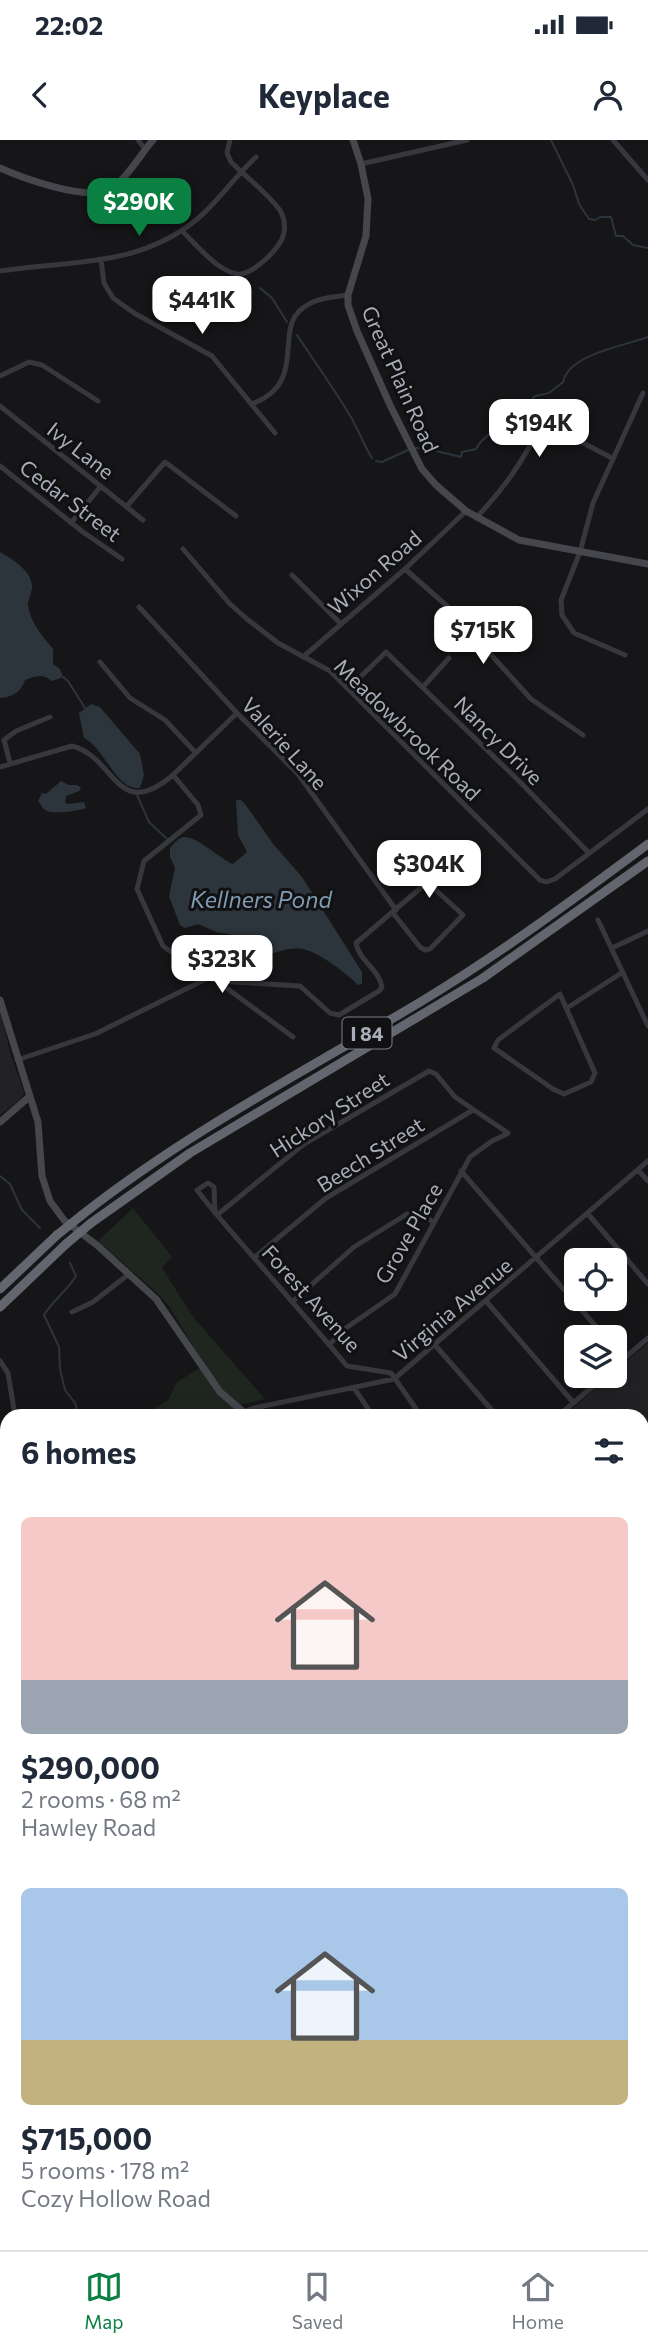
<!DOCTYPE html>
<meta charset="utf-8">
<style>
body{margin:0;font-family:Commissioner,sans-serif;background:#f2f2f3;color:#1f2937;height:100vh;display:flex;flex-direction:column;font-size:26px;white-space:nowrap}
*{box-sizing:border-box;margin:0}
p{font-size:23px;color:#747a83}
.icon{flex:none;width:38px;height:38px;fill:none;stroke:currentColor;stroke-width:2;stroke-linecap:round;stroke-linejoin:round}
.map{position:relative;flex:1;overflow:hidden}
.sheet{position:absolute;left:0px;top:1269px;width:649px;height:842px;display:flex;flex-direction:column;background:#fff;border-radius:21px 21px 0 0;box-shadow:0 4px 18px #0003}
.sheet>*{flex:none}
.controls{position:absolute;left:564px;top:1108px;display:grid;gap:14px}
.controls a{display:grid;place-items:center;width:63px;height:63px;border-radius:10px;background:#fff;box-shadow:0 4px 18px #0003;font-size:35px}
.price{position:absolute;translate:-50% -60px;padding:0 16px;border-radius:14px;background:#fff;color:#222;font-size:23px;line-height:46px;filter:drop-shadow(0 2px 4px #0008)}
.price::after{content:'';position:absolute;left:50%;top:42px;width:21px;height:16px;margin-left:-10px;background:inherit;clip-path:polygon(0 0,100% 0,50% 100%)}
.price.selected{background:#0b8043;color:#fff}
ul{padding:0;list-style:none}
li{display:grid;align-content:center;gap:14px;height:371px;padding:0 21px}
li span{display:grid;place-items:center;height:217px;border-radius:10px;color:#555}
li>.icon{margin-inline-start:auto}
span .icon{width:126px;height:126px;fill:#fffc;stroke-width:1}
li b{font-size:30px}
h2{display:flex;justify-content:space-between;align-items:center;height:84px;padding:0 21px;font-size:30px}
.status{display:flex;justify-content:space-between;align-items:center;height:49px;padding:0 35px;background:#fff;direction:ltr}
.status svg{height:19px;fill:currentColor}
header{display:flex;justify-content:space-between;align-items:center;height:91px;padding:0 21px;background:#fff;font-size:32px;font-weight:700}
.dock{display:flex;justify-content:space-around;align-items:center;height:98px;border-top:2px solid #e0e1e3;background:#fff;font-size:19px;color:#747a83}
.dock a{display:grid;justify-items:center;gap:4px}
.dock .selected{color:#0b8043}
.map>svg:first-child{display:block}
.built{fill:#222225}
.green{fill:#1e261f}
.water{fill:#2c353c}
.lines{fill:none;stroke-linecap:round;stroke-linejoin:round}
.stream{stroke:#2c353c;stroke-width:2}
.river{stroke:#2c353c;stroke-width:8}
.street{stroke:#37383d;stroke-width:5}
.secondary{stroke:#45474d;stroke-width:7}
.primary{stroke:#53555c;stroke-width:8}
.highway{stroke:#63666e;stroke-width:9}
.rail-casing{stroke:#4a4c52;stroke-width:4.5}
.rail{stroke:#111113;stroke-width:2;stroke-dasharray:5;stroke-linecap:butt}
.highway-bridge{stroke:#63666e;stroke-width:9}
.labels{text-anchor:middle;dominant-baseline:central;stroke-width:6;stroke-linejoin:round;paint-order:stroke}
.shield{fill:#111113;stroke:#7b7e86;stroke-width:2}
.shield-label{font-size:19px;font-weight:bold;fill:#a8adb8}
.street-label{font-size:21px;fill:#a8adb8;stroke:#111113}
.water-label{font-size:23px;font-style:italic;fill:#7f9bb3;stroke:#111113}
</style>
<div class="status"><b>22:02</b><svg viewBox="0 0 49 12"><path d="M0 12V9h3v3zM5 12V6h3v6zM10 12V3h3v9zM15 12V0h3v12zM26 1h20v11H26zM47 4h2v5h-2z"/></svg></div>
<header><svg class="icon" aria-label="back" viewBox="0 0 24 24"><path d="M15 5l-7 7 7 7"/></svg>Keyplace<svg class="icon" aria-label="person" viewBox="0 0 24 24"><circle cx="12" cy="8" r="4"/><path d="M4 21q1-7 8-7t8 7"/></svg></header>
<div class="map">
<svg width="648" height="2110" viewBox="0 0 648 2110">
<rect width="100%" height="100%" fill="#161618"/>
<path class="built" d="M0,868L11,916L24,952L22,958L0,975Z
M648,1203V1507L642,1506V1276H564L609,1236H614V1231Z
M642,1582L648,1587L647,1868L642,1858Z"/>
<path class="green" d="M133,1068L172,1117L162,1128L194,1178L265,1259L244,1264L235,1270L242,1276H155V1268L168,1260L177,1242L205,1225L169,1166L155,1151L98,1101Z
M7,1596V1662L0,1674V1597Z"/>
<path class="water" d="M0,412C12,419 33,431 32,448C31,454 28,460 28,465C30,482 43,497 53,509V524L60,529L63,537L52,541C43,533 35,536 25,540C21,552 13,557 0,558Z
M91,564L100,567L140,614L144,635L140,648C115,650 105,608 84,598L79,573Z
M61,641L69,645H77L81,648L79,651L66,656L65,663L69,664L84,662L86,668C78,671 52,675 45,670C42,668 41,664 38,661L42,653L46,654Z
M236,660H241L245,664L274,705L302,737L362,832V844L358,845C349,835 316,810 302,809C279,806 271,822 249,809C242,804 237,803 233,795L216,792L198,784L185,788L180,785L169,756L175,728L170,717V708C173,705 178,698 183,697C196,695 220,719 233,724L247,712L238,695Z"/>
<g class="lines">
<path class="stream" d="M551,0L573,45L579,64L589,79L595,80L600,77H611L616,96H623L633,105L648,108
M260,148L272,158L287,182
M297,195C314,221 333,247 349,274C358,288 363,304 372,318
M416,308L428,309L461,317L462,312L476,309C484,292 513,281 529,273L528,264L535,256L549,253L563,242C569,214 624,206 648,197
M376,321L382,322L408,310
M63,537L68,541L85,568
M137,655L149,682L167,699
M0,1036L10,1044L22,1070L40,1088
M70,1123L76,1136C67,1151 53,1160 44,1175L59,1207L60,1229L65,1250L75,1263L79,1276
M7,1418V1429
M7,1448L5,1474L7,1501
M0,1689L7,1683"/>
<path class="river" d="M0,1894L7,1901
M642,2011L648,2007
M212,2110L217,2104"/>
<path class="street" d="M138,0L145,9
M613,0L648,40
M361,24L467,0
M182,91C197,105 216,130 237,134C252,136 281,108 284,93C285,87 284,78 281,72C272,57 244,35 231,22L227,13L230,0
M101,120L104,143L113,158L134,173L212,216L275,293
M0,131C70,120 137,128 196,80C218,62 235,36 256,17
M0,236L29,222L42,225L98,261
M252,264C314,240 266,183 311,163C322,157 336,157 348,155
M0,266L143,380
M0,326L83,392L122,419
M127,366L165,322L236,376
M476,378C507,345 522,322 543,282L612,318
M71,383L101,346
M183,409L230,464L247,479L278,503L330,531L540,740L546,742L555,739L648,669
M405,429L447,466L531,559L583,595
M292,435L340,483
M139,467L237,573L298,634L396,770
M625,515L574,493L562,475L561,460L580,412L593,363L643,253
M303,517L405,429L466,371
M100,522L130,558L165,580L196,613
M423,547L449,518
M348,549L386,512L521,643L588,712
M10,623L4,600L16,591L50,577
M0,627L72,606C116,617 116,683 173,635L237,573
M173,635L198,665L201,675L144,721L137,749L163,806L208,838L217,841L300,846L330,873L339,875L379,851L382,847C379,829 359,821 356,803L423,746L428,743L463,775L430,809L425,810L420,807L393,773
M598,780L648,886
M612,808L648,791
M217,841L293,897
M560,854L595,933L591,942L564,954L553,949L494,908L498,900Z
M567,868L623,832
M17,920L95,894L208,838
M638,1030L648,1041
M461,1031L605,1197
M215,1073L214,1047L208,1043L197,1050C215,1074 236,1097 256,1120C286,1155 317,1190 347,1226L391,1233L421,1276
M588,1074L648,1144
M217,1075L304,1004L429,931L436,934L455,957L508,993
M254,1118L326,1058L473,970
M486,1161L573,1262
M292,1162L354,1107L407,1074H422L433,1082
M72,1172L93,1162L129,1134
M329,1205L346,1188L395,1154L470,1017L492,1001L507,994
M435,1205L497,1276
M614,1207L624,1219
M0,1221L8,1233L15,1276
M614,1227L648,1198
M354,1248L373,1276
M243,1272L254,1268L394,1239L648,1021
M558,1276L605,1236
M0,1351L7,1350
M642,1575L648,1580
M642,1731L648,1728
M0,1775L7,1771
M0,1781L7,1792
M0,1965L7,1957
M642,2085L648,2083
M618,2104L622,2110
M199,2110L204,2104
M572,2110L592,2104"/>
<path class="secondary" d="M353,0L361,24L368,59L366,96L348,155V165L357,191L390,265L422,329L436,345L466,371L519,400L648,424
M0,28C22,38 88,62 110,49C127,39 140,15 153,0
M0,860L38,982L42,1036L50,1061L64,1080L98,1106L156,1159L220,1252L248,1276
M0,982L29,957
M642,1512L648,1513
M642,1544L648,1537
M0,1709L7,1715
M0,2010L7,2007
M0,2039L7,2044
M0,2059L7,2052
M98,2104L109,2110"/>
<path class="primary" d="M642,1817L648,1815
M374,2104L378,2110
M383,2104L387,2110
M299,2110L303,2104"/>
<path class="highway" d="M82,1075C187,992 307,930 422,861C501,813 574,759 648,704
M91,1083L190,1013L483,838L648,721
M0,1149L57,1095
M0,1167L66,1104"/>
<g class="rail-casing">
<path id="rail" d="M642,1952L648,1949
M642,2025L648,2021
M0,2028L7,2024
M399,2104L407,2110
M494,2110L511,2104"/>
</g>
<use href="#rail" class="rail"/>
<path class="highway-bridge" d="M57,1095L82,1075
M66,1104L91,1083"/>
</g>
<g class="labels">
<rect class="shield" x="342.5" y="877.5" width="49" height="31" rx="5"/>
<g class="shield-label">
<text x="367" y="893">I 84</text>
</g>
<g class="street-label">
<text transform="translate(401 239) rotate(66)">Great Plain Road</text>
<text transform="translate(81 310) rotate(38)">Ivy Lane</text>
<text transform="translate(71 360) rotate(37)">Cedar Street</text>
<text transform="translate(374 432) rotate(-41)">Wixon Road</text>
<text transform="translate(408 589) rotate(44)">Meadowbrook Road</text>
<text transform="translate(499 600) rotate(45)">Nancy Drive</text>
<text transform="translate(285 603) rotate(48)">Valerie Lane</text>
<text transform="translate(329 974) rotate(-33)">Hickory Street</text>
<text transform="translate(370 1014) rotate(-32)">Beech Street</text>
<text transform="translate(408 1093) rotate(-60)">Grove Place</text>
<text transform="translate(312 1158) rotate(48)">Forest Avenue</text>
<text transform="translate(452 1169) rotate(-40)">Virginia Avenue</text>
</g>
<g class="water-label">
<text x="261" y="759">Kellners Pond</text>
</g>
</g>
</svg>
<div class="controls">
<a><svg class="icon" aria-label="locate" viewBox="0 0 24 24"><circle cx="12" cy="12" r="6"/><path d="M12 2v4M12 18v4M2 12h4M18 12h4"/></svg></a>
<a><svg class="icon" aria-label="layers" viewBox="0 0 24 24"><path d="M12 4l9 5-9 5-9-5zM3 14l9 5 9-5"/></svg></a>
</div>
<b class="price selected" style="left:139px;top:98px">$290K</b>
<b class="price" style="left:202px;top:196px">$441K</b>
<b class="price" style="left:539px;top:319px">$194K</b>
<b class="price" style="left:483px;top:526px">$715K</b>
<b class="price" style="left:429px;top:760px">$304K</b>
<b class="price" style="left:222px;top:855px">$323K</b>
<section class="sheet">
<h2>6 homes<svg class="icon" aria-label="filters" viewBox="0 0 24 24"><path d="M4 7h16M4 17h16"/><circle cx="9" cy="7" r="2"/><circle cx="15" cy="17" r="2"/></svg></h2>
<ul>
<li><span style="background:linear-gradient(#f6c9c9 75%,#9aa5b1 0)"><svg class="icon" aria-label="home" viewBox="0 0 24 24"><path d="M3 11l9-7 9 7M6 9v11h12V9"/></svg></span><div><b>$290,000</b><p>2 rooms · 68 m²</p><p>Hawley Road</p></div></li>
<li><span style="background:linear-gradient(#a9c7e8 70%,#c2b280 0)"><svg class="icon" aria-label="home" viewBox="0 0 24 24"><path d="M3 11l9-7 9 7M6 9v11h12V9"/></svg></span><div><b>$715,000</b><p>5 rooms · 178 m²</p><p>Cozy Hollow Road</p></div></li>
</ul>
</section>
</div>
<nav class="dock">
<a class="selected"><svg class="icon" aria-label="map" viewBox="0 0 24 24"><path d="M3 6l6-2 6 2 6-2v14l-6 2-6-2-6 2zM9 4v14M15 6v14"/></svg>Map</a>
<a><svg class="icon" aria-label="saved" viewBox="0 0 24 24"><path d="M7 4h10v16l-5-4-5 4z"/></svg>Saved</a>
<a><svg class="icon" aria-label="home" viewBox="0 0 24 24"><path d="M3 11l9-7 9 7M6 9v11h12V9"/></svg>Home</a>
</nav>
